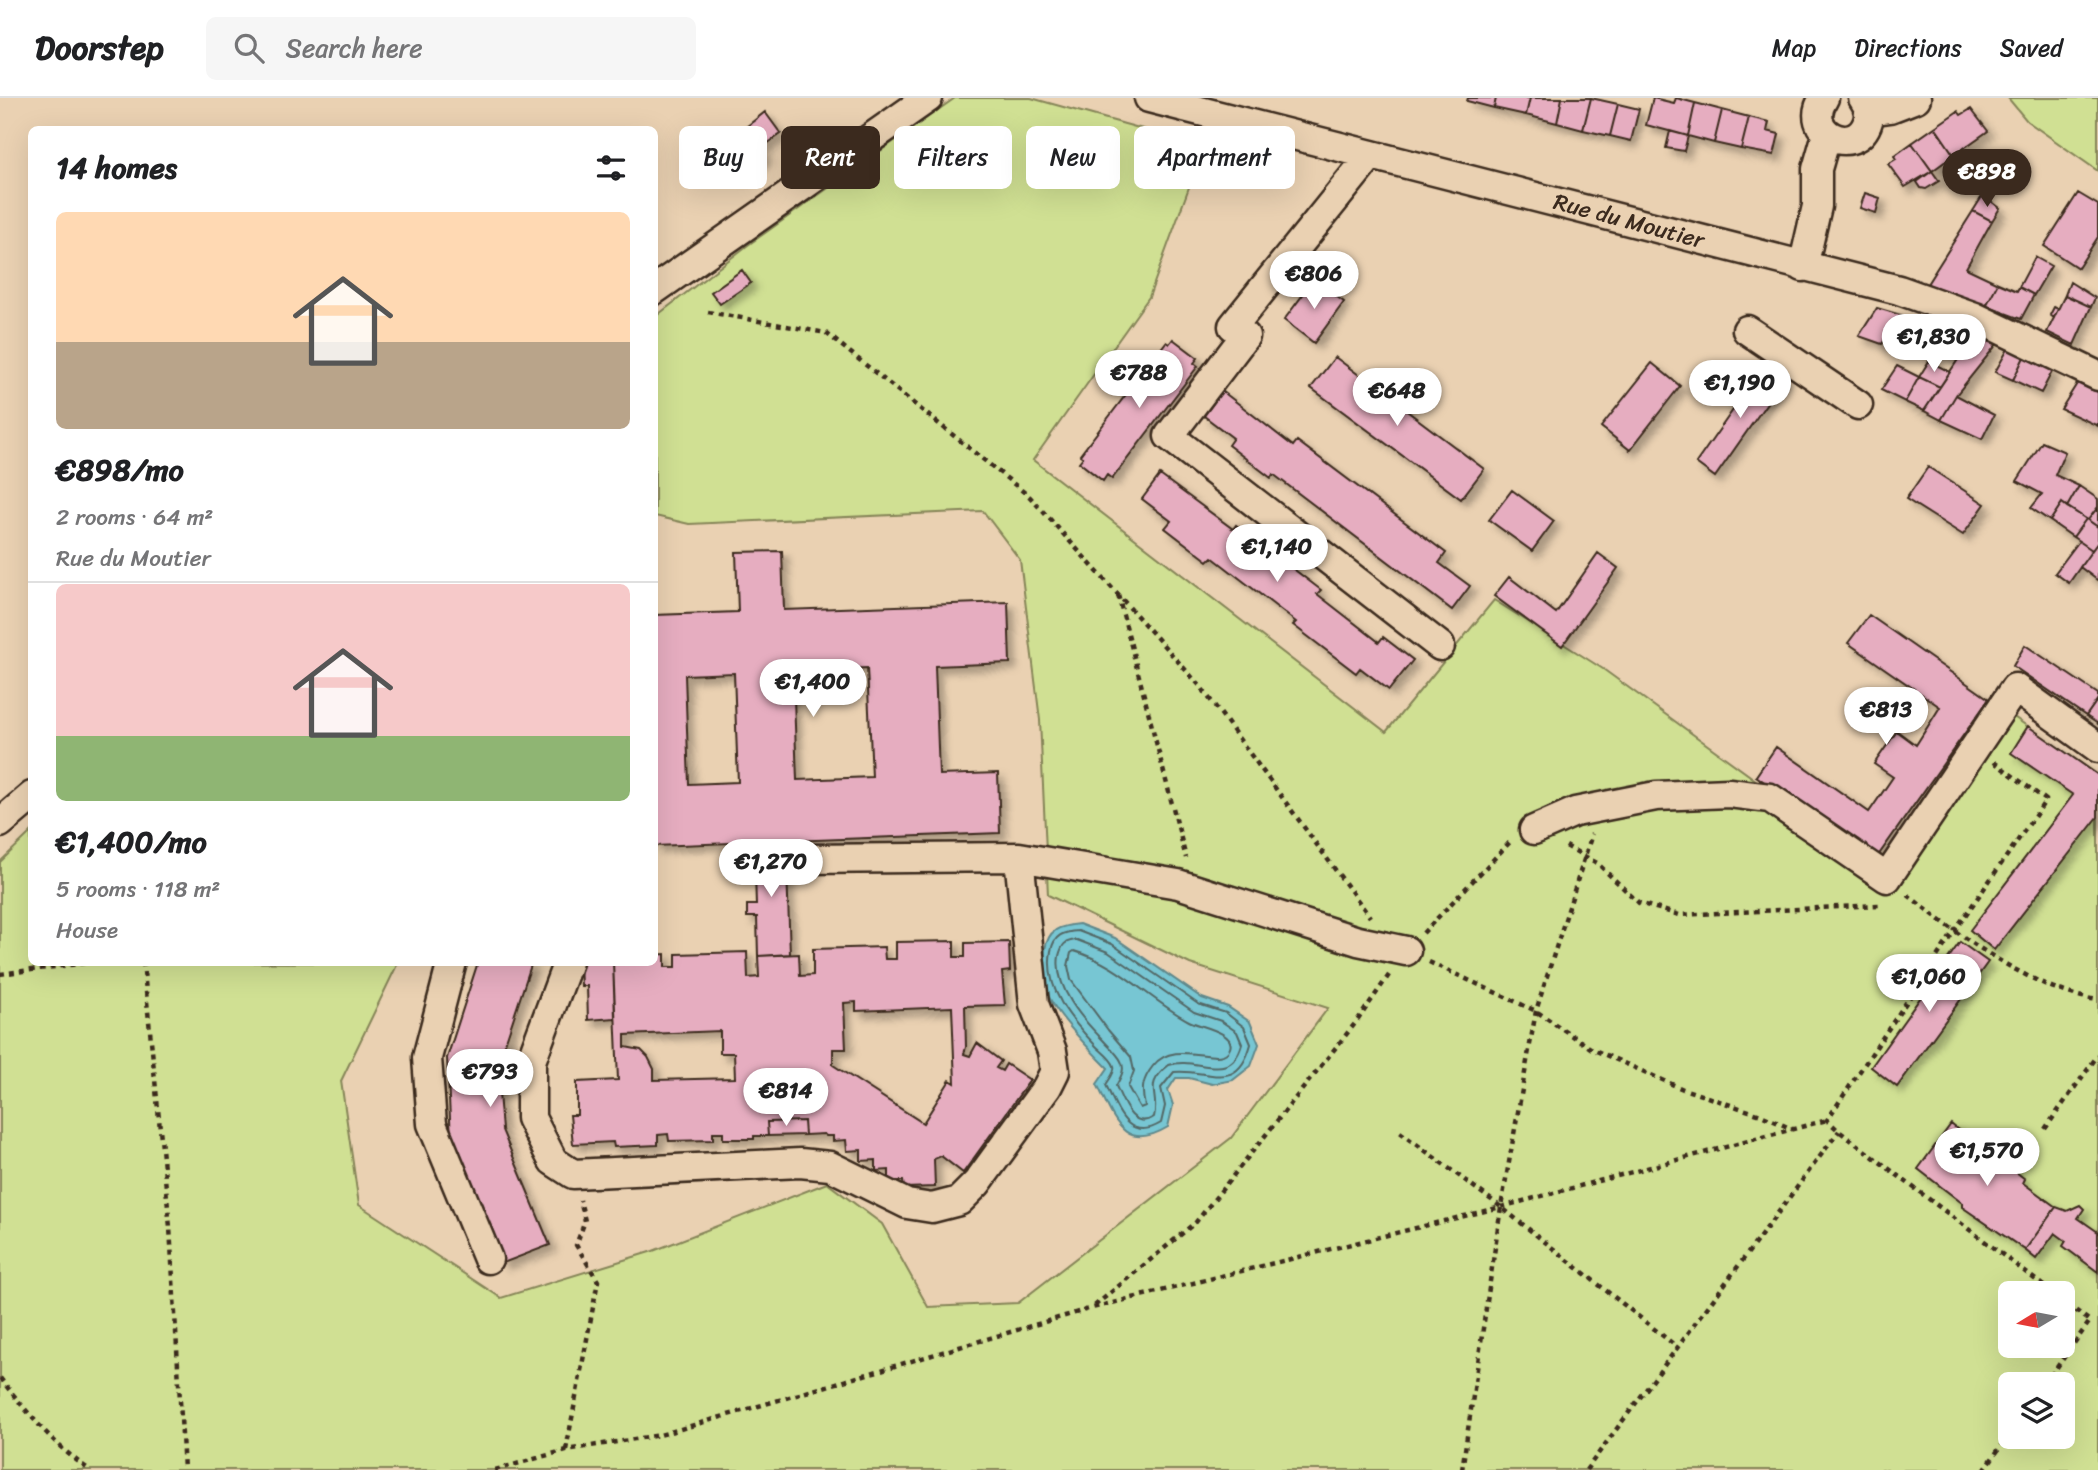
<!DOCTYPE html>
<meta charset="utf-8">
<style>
body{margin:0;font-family:Sriracha,sans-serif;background:#f6f6f6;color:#202124;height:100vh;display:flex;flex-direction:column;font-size:26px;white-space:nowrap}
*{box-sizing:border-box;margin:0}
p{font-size:23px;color:#757577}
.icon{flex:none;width:38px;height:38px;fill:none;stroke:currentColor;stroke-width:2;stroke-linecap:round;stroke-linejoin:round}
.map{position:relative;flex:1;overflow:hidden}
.drawer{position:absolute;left:28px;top:28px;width:630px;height:840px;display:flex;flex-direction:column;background:#fff;border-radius:10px;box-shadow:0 7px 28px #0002}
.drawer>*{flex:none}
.top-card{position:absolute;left:679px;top:28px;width:665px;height:63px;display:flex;gap:14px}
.needle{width:46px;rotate:260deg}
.tools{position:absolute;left:1998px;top:1183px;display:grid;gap:14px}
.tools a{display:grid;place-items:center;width:77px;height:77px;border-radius:10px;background:#fff;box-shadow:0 7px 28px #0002;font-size:35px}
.price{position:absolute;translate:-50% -60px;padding:0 16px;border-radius:24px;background:#fff;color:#222;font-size:23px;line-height:46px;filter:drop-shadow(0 2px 4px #0008)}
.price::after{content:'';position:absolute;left:50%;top:42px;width:21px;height:16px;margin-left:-10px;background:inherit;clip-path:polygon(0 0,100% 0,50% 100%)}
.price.on{background:#3b2a1e;color:#fff}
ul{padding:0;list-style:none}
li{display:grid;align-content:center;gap:14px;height:371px;padding:0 28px}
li+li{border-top:2px solid #e0e0e0}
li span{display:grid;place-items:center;height:217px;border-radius:10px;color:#555}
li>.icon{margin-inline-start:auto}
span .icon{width:126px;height:126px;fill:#fffc;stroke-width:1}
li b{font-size:30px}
h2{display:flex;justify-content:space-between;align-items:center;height:84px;padding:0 28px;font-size:30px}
.pill{padding:0 24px;border-radius:10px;background:#fff;box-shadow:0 7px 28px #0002;font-size:24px;line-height:63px}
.pill.on{background:#3b2a1e;color:#fff}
header{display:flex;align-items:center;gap:42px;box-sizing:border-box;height:98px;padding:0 35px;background:#fff;border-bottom:2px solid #e0e0e0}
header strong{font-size:33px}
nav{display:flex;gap:38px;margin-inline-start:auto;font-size:24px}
.search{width:490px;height:63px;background:#f6f6f6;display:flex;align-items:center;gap:18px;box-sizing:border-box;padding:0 24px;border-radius:10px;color:#757577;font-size:26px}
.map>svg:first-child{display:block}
.green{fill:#d0e093;stroke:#868558;stroke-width:2;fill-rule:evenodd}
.water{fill:#77c6d3;stroke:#5f888b;stroke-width:2}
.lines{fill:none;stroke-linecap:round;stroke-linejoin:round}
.shore{stroke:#536866;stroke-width:2}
.building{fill:#e6adc0;stroke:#3b2a1e;stroke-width:2;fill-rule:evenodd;filter:url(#shadow)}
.minor-casing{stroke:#3b2a1e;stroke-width:33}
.path{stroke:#3b2a1e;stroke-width:4.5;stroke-dasharray:5 5;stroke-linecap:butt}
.minor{stroke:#ead1b2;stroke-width:28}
.labels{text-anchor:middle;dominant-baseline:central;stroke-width:6;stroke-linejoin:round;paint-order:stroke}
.street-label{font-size:23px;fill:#3b2a1e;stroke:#ead1b2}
</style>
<header>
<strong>Doorstep</strong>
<div class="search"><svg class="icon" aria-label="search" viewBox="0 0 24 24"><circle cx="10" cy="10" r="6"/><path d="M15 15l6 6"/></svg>Search here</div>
<nav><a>Map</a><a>Directions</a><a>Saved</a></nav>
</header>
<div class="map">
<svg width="2098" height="1372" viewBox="0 0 2098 1372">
<defs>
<filter id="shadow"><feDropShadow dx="6" dy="6" stdDeviation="3.5" flood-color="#0004"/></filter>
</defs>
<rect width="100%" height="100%" fill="#ead1b2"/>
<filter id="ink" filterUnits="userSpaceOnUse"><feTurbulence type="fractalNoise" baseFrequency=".0143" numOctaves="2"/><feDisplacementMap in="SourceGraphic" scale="14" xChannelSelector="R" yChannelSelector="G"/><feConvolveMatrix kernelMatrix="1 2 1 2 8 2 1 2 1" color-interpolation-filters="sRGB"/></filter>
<g filter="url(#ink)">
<path class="green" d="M955,0H1031L1204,48L1149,199L1033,362L1386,634L1494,502L1603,571L1881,773L1992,604L2098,677V1372H0V764L31,734L32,864L398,865L341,983L359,1107L501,1200L653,1153L827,1085L882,1126L928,1209L1018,1205L1231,1040L1328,910L1190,866L1048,797L1040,622L1020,462L983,413L689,426L655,418V219L748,147ZM2011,1195H2063V1248H2011ZM2011,1286H2063V1339H2011Z
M2008,0H2098V73L2027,23Z"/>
<path class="water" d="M1079,826L1115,840L1202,900L1228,909L1250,924L1259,946L1251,968L1233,982L1212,986L1189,980H1176L1168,992L1173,1007L1168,1029C1123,1056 1114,1020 1097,986L1108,970C1091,953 1051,912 1045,889C1042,876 1042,865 1045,852C1048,831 1060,828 1079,826Z"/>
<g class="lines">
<path class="shore" d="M1078,833L1112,846L1198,906L1226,915L1244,929L1251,946C1237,997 1208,970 1174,974L1161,990L1165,1008L1161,1025C1128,1045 1118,1012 1106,987C1108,982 1116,975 1114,968C1112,961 1101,953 1096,948C1071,922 1044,891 1051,853C1054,837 1063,834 1078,833Z
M1077,842L1108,854L1194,914L1221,923L1237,934L1242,946C1230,988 1196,957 1169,967C1142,988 1160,995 1154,1019C1132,1033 1123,1003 1116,988C1120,980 1126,972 1121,963C1117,955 1109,949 1103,942C1082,921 1054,889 1059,858C1062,846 1065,843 1077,842Z
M1074,853C1119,866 1148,901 1189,923C1198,928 1236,934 1230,950C1222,972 1176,938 1153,968C1142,982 1141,991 1145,1008L1140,1010L1128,989L1134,973L1131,959L1108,932L1071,882L1068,868L1071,855Z"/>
</g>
<path class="building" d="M1468,0H1496L1494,10L1467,3Z
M1496,0H1530L1526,17L1494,10Z
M1530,0H1562L1557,25L1526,17Z
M1562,0H1591L1583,32L1557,25Z
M1591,0L1618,6L1610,38L1583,32Z
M1653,0L1674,5L1676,0L1695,5L1688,38L1646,27Z
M1695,5L1722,12L1714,45L1688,38Z
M1618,6L1639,11L1631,43L1610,38Z
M1971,11L1988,33L1954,57L1935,29L1958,13L1961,17Z
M1722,12L1749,19L1741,51L1714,45Z
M765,14L781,36L761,50L765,60L737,79L717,52Z
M1749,19L1769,24L1767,33L1779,36L1774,57L1741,51Z
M1935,29L1954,57L1932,73L1912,45Z
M1670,33L1688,38L1684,53L1666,50Z
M1912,45L1932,73L1905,89L1888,66L1896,61L1894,58Z
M1932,73L1939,83L1926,91L1921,90L1917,84Z
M1865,95L1880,100L1876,115L1860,110Z
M2078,95L2098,107V139L2078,170L2044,148Z
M1983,97L2000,110L1992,123L1973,113Z
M1973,113L1992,123L1966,170L1998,185L1986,208L1927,186Z
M2035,159L2051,168L2034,197L2019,189Z
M742,172L751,185L720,206L711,194Z
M1314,182L1344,204L1314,245L1284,222Z
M2070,184L2095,200L2091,209L2065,197Z
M1998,185L2017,193L2019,189L2034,197L2021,221L1986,208Z
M2065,197L2091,209L2074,247L2047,234Z
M2054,209L2058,211L2054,220L2050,217Z
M1877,210L1901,217L1882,246L1859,238Z
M1950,232L1973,239L1957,262L1933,253Z
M1973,239L1997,246L1956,297L1941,322L1924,313Z
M1173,241L1198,260L1194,265L1198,268L1112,381L1107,377L1103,383L1079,364L1083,359L1080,357L1166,244L1169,246Z
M2008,251L2024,259L2013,282L1995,274Z
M1335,259L1484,371L1461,401L1311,290Z
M2024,259L2053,272L2041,295L2013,282Z
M1929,263L1950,274L1940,289L1919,279Z
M1652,265L1680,288L1630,352L1601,329Z
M1765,266L1785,279L1715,379L1696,365Z
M1897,268L1919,279L1905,304L1881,292Z
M1919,279L1940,289L1924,313L1905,304Z
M2078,284L2098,294V328L2061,311Z
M1222,293L1293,348L1297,343L1446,455L1439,465L1470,488L1452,512L1273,376L1271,380L1228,347L1233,340L1204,318Z
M1956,297L1994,317L1982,341L1941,322Z
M2042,344L2065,354L2055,377L2079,388L2067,409L2062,405L2050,423L2031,410L2042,396L2017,383Z
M1928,369L1985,406L1963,437L1906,401Z
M1160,377L1233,431L1236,427L1321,492L1317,496L1379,544L1383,539L1413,562L1389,592L1360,570L1356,575L1293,527L1296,524L1212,459L1208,463L1165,430L1171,423L1142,401Z
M2079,388L2098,401V409L2088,422L2067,409Z
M1512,392L1554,423L1532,453L1489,422Z
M2062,405L2086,421L2073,439L2050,423Z
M2098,409V429L2088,422Z
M2086,421L2098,429V444L2092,452L2073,439Z
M2079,443L2092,452L2069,485L2055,475Z
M2098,444V481L2097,482L2080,469Z
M782,453L784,512L1008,504L1010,565L935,568L939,677L998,675L1000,735L654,748V517L738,514L736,454ZM867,570L872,679L797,682L793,573ZM734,575L738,684L689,686L685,577Z
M1598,455L1618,470L1562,548L1494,498L1509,479L1556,515Z
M1869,517L1989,601L1875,762L1756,678L1776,649L1869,714L1893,679L1874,666L1897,633L1916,647L1940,609L1848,545Z
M2025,547L2098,596V601L2086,618L2013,568Z
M2098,601V626L2086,618Z
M2028,628L2098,677V719L1994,852L1970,832L2073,697L2011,655Z
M786,743L790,856L758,858L757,819H747V807H756L754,744Z
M954,843V859H965V845L1009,844L1010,873L1002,874L1005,907L965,908L966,949L964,956L970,958L977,945L1001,963L996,970L1002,973L1006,966L1030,982L963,1075L941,1058L934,1061L935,1089L904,1090L903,1083H889V1072L876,1073V1062L861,1063V1052L847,1053L846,1042L833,1043V1038H826L824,1036L805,1037L804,1023L767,1024L768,1038H754V1041H723V1034H713V1042L669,1043L668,1036L658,1037V1047L614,1049L613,1044L573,1046L570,1017H577V984L618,982L613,864H654V857L665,856V869H676V856L747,854L748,880L759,879L758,858L799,856L800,878L813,877V851L884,849L885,861H896V844ZM856,904V913L952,909L955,985L950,982L923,1025L833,967V951H846L844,905ZM720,933V955H734L735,980L654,982V971L648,959L641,952L625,949V937Z
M1960,844L1988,864L1897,989L1871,969Z
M478,864H532L497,970L502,1032L550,1147L503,1165L451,1041L447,960Z
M580,864H613L615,920L588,922L587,888H581Z
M804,1023L805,1037L768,1038L767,1024Z
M1951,1026L1993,1061L1998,1060L2025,1081L2023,1085L2056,1109L2025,1152L1962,1109V1105L1918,1071Z
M2080,1107L2084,1111L2078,1120L2098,1134V1174L2063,1148L2066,1143L2055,1135L2036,1161L2025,1152L2056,1109L2067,1113Z"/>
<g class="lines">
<g class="minor-casing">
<path id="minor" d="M1149,0L1899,192L1975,219L2098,278
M1824,0C1801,34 1853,60 1867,26C1871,17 1869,8 1863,0
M1869,13L1890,10L1916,0
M1370,58L1233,228L1245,238L1169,338L1440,548
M1803,169L1817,108V71L1827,36
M654,192L928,0
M1747,232L1858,307
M0,725L32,698
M1534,732L1575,714L1656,698L1729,695L1770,700L1887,780L2015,590L2098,650
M1019,759L1178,786L1358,843L1406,853
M452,864L427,960L432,1026L488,1161
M568,864L531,963V1020L553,1063L573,1076L800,1065L830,1068L907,1106L932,1110L959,1103L977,1085L1047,989L1055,973L1052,953L1034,906L1019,759L805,761"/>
</g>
<path class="path" d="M708,214L826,235L1030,399L1201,589L1370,819
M1118,497L1186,760
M1994,664L2046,702L1955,832L1827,1022L1839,1033L2053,1195
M1566,748L1597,765L1639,805L1679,817L1881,807
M1908,797C1958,837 2033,893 2098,902
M1423,835L1511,743
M143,864L170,1129L184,1372
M1429,864L1536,913L1592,951L1683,991L1761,1017L1792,1031
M0,876L93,864
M1389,877L1357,923L1196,1124L1092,1210L1501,1109L1827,1022
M2045,1031L2098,957
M1400,1034L1501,1109L1677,1249
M0,1280C27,1314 54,1348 90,1372
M2045,1286L2090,1223L2063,1203
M566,1352L598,1183L576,1147L585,1123L580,1102
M495,1372L566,1352L660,1337L1092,1210
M1462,1372L1501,1109L1536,913L1592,736
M1586,1372L1839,1033
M1984,1372L2011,1334"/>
<use href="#minor" class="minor"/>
</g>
</g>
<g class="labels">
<g class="street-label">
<text transform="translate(1629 123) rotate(15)">Rue du Moutier</text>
</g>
</g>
</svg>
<div class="tools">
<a><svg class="needle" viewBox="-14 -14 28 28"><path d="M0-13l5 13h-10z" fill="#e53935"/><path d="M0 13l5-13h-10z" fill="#757577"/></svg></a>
<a><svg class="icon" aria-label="layers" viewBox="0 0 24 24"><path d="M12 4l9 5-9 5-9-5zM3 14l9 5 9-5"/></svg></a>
</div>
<b class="price on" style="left:1987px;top:111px">€898</b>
<b class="price" style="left:1314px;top:213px">€806</b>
<b class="price" style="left:1934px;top:276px">€1,830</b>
<b class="price" style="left:1139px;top:312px">€788</b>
<b class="price" style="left:1740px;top:322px">€1,190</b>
<b class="price" style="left:1397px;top:330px">€648</b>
<b class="price" style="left:1277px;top:486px">€1,140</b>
<b class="price" style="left:813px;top:621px">€1,400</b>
<b class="price" style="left:1886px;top:649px">€813</b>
<b class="price" style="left:771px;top:801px">€1,270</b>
<b class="price" style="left:1929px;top:916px">€1,060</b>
<b class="price" style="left:490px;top:1011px">€793</b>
<b class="price" style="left:786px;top:1030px">€814</b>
<b class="price" style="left:1987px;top:1090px">€1,570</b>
<div class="top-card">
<a class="pill">Buy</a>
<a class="pill on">Rent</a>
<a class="pill">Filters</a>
<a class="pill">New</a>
<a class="pill">Apartment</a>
</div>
<section class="drawer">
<h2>14 homes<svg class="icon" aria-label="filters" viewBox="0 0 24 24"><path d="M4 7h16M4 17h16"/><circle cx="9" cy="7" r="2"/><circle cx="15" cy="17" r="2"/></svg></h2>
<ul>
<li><span style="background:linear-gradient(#ffd9b3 60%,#b9a48a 0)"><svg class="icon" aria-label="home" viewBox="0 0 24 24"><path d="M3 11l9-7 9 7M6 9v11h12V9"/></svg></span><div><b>€898/mo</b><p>2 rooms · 64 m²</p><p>Rue du Moutier</p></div></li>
<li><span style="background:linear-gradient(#f6c9c9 70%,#8fb573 0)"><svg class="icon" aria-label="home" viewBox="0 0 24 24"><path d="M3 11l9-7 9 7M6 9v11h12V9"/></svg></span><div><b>€1,400/mo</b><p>5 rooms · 118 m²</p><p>House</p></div></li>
</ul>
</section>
</div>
